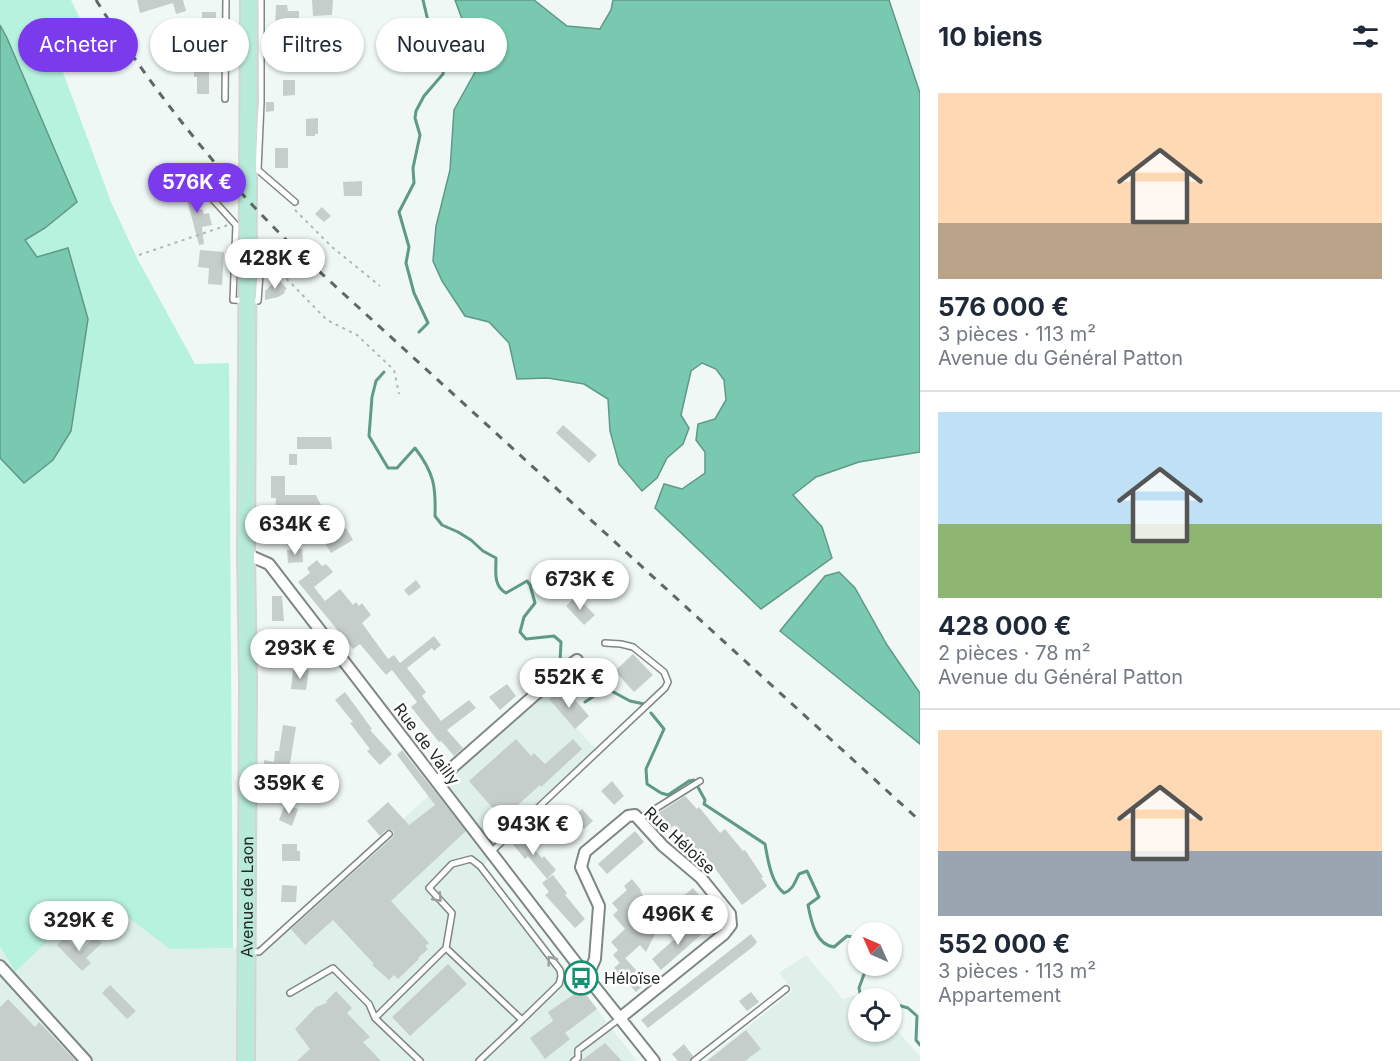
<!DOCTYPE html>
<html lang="fr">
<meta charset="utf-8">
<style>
body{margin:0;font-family:Inter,sans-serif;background:#f6f6f7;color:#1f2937;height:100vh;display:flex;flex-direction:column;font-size:22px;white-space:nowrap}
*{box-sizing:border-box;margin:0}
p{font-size:20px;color:#747a83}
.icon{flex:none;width:33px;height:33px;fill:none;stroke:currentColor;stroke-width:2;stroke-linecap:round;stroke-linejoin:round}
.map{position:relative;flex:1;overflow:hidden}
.panel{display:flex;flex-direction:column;background:#fff;width:480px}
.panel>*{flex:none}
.guide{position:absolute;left:18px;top:18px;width:570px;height:54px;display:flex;gap:12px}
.needle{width:39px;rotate:315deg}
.fabs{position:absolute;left:848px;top:922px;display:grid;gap:12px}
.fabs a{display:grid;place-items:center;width:54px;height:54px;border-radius:50%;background:#fff;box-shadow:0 2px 4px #0004;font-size:30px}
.price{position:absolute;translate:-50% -51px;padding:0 14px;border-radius:21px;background:#fff;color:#222;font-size:20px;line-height:39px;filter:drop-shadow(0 2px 3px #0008)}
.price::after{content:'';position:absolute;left:50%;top:36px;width:18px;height:14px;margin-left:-9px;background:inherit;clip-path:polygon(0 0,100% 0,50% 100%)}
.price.on{background:#7c3aed;color:#fff}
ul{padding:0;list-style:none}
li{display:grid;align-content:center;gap:12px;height:318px;padding:0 18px}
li+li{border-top:2px solid #e0e1e3}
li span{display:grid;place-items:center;height:186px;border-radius:0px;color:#555}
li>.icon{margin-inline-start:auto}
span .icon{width:108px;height:108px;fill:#fffc;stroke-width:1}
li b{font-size:26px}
h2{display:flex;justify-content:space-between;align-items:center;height:72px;padding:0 18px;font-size:26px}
.tag{padding:0 21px;border-radius:27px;background:#fff;box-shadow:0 2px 4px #0004;font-size:21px;line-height:54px}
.tag.on{background:#7c3aed;color:#fff}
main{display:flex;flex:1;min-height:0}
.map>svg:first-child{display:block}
.built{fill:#def0e9}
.green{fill:#b7f2de}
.water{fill:#78c9b0;stroke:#5f9987;stroke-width:1.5}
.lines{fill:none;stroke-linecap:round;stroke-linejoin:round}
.stream{stroke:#5f9987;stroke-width:3}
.building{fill:#c6cecb}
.service-casing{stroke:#7f8784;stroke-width:8}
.minor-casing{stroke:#7f8784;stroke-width:14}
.primary-casing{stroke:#d3d4d4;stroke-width:20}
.path{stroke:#b0b7b5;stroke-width:2;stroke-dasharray:3 4.5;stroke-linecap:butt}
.service{stroke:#fff;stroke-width:5}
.minor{stroke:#fff;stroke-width:10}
.primary{stroke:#b8ebda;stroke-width:16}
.rail{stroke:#606664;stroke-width:3;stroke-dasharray:8 8;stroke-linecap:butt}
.oneway{stroke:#9d9f9e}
.labels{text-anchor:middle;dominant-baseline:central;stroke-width:5;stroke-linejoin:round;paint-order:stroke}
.street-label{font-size:16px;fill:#252928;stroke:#fff}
.poi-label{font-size:16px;fill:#252928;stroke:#fff;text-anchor:start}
</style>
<main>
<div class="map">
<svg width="920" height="1061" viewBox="0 0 920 1061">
<rect width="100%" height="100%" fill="#eff8f5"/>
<path class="built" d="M544,692L600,754L484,864L637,1061H0V946L15,972L63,927L123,914L170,949L233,948L263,945Z
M806,955L843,999L863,993L869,999H858V1032H891V1024L920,1056V1061H705L793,991L779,973Z"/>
<path class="green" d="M0,0H71L86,31L57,56L111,202L138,260L195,364L229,363L233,948L170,949L123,914L63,927L15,972L0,946Z"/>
<path class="water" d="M455,0H534L567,26L600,29L611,10L613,0H889L920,93V452L859,462L816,477L793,495L822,527L832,558L761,609L655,508L664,484L682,489L705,473V452L696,440L698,424L715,419L726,400L724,380L716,369L702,363L691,371L681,415L689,428L683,444L667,458L657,478L642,491L619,464L610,431L608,399L584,384L548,378L517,379L509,343L489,322L465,316L442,281L433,261L436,226L450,170L454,110L479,65Z
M0,25L7,38L77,202L45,228L25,240L37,257L68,248L88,319L71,431L53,460L24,483L0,458Z
M839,572L855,588L887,645L920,693V744L780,631L825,576Z"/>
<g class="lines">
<path class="stream" d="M419,332L428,323L414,293L406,263L409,247L399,212L414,183L413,168L420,135L415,118L416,111L424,96L443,74L444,67L432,38L423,0
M384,372L376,381L372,397L369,436L388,468H397L415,448C434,473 436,486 435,516L442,525L458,532L471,540L483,551L496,558C496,571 493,586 506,593L527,581L530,585L535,603L524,617L520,632L526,639L554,636L561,642L560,662
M566,673L574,691
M585,702L606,688L630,701L644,704
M651,713L664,729L646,769L647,784L661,793L668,795L689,781L694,780L705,800L704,804L765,844C768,860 771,883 784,893C793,890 795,882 799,874L807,871L819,897L808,905C811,921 816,945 834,947L847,936L852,937L858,945
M865,999L861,998L859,988L867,966
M891,1003L908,1008L917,1016L916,1040L920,1045"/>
</g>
<path class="building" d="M137,0H183L186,11L176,14L173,3L140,13Z
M312,0H333L332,15L313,16Z
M276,5H287L288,11H299V29L275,31Z
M202,12H216V29H202Z
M194,62H202L203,65L209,64V94H197V77H194Z
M283,80H295V95L283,96Z
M266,102H274V111L266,112Z
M318,118V134H315V136H306V119Z
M275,148H288V168H275Z
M362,181V196H344L343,182Z
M194,185L199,192L194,195L198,210L202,209L204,214L209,213L212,225L202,227L204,244L199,245L184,188Z
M322,207L331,216L324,222L315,214Z
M200,250L224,252L222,285L208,284L209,268L198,267Z
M278,278L287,289L284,291L285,293L278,297L265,300V291Z
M563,425L597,455L589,463L556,433Z
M297,437H331L332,449H297Z
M289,454H297V465H289Z
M271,476H285V495H316L321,505L306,513V519L275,517L276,498H271Z
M346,528L353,540L331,553L324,542Z
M302,549L303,562L288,563L287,550Z
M317,560L322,566L326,564L333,572L314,587L325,601L340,589L353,605L356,602L359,606L362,603L371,615L362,623L388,659L394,655L400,663L434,636L441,645L434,651L432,648L407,668L426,692L422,696L441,721L469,700L476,708L447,730L463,748L454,756L441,741L439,742L411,707L417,702L392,670L386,675L360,644L353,649L298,582L310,573L307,568Z
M416,580L421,587L409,596L404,590Z
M272,596H282L284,621H272Z
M576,596L595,615L584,625L566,606Z
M271,649H284V654H288V662H271Z
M633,654L653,675L634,692L615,671Z
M293,670H309L306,690L291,689Z
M507,684L516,696L500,710L489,697Z
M560,690L572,704L575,700L589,716L575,729L549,699Z
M345,692L372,729L370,730L392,754L380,765L367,751L370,749L350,723L353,722L335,700Z
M283,725L296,727L288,776L310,779L307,792L286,787L284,796L274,792L275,783L264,781V760L274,762L275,751H279Z
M516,739L531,756L534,753L545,764L573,739L582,749L541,787L540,785L502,819L469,781Z
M402,750L466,831L391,901L429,943L425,946L428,949L418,958L419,959L398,979L394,975L389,980L372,965L374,964L333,920L305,945L291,929L393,837L394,832L391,830H386L380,836L367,821L388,802L409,825L435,805L397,755Z
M612,781L624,796L614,805L601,791Z
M685,796L697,809L699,807L720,833L725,829L743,851L745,850L763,877L761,878L767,886L742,905L700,848L695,852L675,825L669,829L658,813Z
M285,804L298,809L292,826L279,820Z
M582,809L593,821L584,829L573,817Z
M635,831L644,842L607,874L598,864Z
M519,833L542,858L544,856L556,870L547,879L528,856L525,859L510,841Z
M282,844H297V851H300V861H282Z
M553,875L567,893L565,895L585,919L575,928L545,895L549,892L542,883Z
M632,879L641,890L640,891L646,899L644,900L662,920L646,952L640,945L620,963L613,955L618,950L611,942L625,929L613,915L618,910L612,903L627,890L624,886Z
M282,885L297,886L296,902H281Z
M693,888L715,913L698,928L676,902Z
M694,922L703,933L661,970L652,959Z
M751,934L757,942L754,946L648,1028L641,1020Z
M95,936L102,943L86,958L91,963L82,971L57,945L65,937L80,952Z
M625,958L636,970L633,975L638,972L647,982L636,992L614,968Z
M448,964L467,984L410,1036L392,1017Z
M110,985L136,1011L127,1019L102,993Z
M582,989L597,1009L565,1033L570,1039L545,1059L530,1038L553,1021L548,1012Z
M336,991L352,1008L347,1013L370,1037L363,1042L381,1061H297L310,1049L295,1029L316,1007L327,1003L326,1001Z
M751,992L759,1002L747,1011L739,1001Z
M8,999L35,1027L39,1022L76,1061H0V1007Z
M746,1030L761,1049L745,1061H707Z
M605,1043L622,1061H582V1060Z
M684,1044L693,1056L689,1061H678L672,1054Z"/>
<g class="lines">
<g class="service-casing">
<path id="service" d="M261,0V103L258,170L295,202
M225,99L226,0
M198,183L236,225L233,300L258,301L261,261
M639,819L700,781
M491,852L665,688L668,682L664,672L633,647L621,644L605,643
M446,948L452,913L429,888L452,864L471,859L480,866L560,970L561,976L559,984L522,1020
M250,951L259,952L389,834
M290,993L333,968L369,1004L375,1018
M420,1061L375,1018L446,948L522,1020L479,1061
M574,1061L578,1058V1050L619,1019
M694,1061L786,989"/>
</g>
<g class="minor-casing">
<path id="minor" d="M246,554L269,564L587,977L654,1061
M437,781L562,671L577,660
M0,966L86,1061
M587,977L595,959L599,906L581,867L585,852L628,816L635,815L663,846L701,878L730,914L731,925L724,934L620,1018"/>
</g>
<g class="primary-casing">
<g id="primary">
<path id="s1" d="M246,1061L248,683L246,554L249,0"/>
</g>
</g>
<path class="path" d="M295,210L332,247L380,286
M139,255L228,225
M269,265L278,270L327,320L357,335L394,370L399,394"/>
<use href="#service" class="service"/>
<use href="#minor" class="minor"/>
<use href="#primary" class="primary"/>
<path class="rail" d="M96,0C143,75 197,146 258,211C289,244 323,275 357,306L920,821"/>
</g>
<defs><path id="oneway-chevron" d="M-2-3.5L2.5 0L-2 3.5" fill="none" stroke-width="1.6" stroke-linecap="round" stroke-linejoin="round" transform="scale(1.5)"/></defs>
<g class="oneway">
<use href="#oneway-chevron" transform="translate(438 898) rotate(48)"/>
<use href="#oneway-chevron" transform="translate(551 960) rotate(-127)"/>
</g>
<defs>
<g id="bus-ring" transform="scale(1.725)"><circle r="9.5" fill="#fff" stroke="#179074" stroke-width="1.5"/><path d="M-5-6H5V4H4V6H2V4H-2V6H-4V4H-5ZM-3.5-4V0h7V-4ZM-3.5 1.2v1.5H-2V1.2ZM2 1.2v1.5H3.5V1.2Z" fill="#179074"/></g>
</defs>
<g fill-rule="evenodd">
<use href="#bus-ring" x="581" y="978"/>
</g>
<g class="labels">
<g class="street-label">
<text transform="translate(427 744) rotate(53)">Rue de Vailly</text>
<text transform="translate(680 840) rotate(43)">Rue Héloïse</text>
<text stroke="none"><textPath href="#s1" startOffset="164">Avenue de Laon</textPath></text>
</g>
<g class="poi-label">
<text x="604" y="978">Héloïse</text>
</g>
</g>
</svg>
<div class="fabs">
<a><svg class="needle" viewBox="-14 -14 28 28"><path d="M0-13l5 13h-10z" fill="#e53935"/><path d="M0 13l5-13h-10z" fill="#747a83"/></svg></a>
<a><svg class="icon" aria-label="locate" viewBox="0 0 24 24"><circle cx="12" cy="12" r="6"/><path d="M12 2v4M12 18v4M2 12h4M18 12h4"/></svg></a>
</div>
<b class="price on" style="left:197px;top:214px">576K €</b>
<b class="price" style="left:275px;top:290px">428K €</b>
<b class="price" style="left:295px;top:556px">634K €</b>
<b class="price" style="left:580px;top:611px">673K €</b>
<b class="price" style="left:300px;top:680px">293K €</b>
<b class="price" style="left:569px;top:709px">552K €</b>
<b class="price" style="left:289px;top:815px">359K €</b>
<b class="price" style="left:533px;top:856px">943K €</b>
<b class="price" style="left:678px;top:946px">496K €</b>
<b class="price" style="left:79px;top:952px">329K €</b>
<div class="guide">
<a class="tag on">Acheter</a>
<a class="tag">Louer</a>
<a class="tag">Filtres</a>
<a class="tag">Nouveau</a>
</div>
</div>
<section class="panel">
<h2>10 biens<svg class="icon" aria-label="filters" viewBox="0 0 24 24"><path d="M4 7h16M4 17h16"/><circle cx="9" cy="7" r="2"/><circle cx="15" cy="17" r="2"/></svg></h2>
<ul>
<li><span style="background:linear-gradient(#ffd9b3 70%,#b9a48a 0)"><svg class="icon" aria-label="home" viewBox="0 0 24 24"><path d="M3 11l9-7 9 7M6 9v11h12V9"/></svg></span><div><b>576 000 €</b><p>3 pièces · 113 m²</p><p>Avenue du Général Patton</p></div></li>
<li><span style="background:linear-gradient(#bfe0f5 60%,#8fb573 0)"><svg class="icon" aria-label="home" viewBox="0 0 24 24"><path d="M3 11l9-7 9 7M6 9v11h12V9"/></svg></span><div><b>428 000 €</b><p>2 pièces · 78 m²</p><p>Avenue du Général Patton</p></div></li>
<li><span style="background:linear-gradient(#ffd9b3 65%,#9aa5b1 0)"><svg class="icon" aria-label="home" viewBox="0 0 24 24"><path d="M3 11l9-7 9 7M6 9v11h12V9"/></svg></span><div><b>552 000 €</b><p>3 pièces · 113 m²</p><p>Appartement</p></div></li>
</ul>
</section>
</main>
